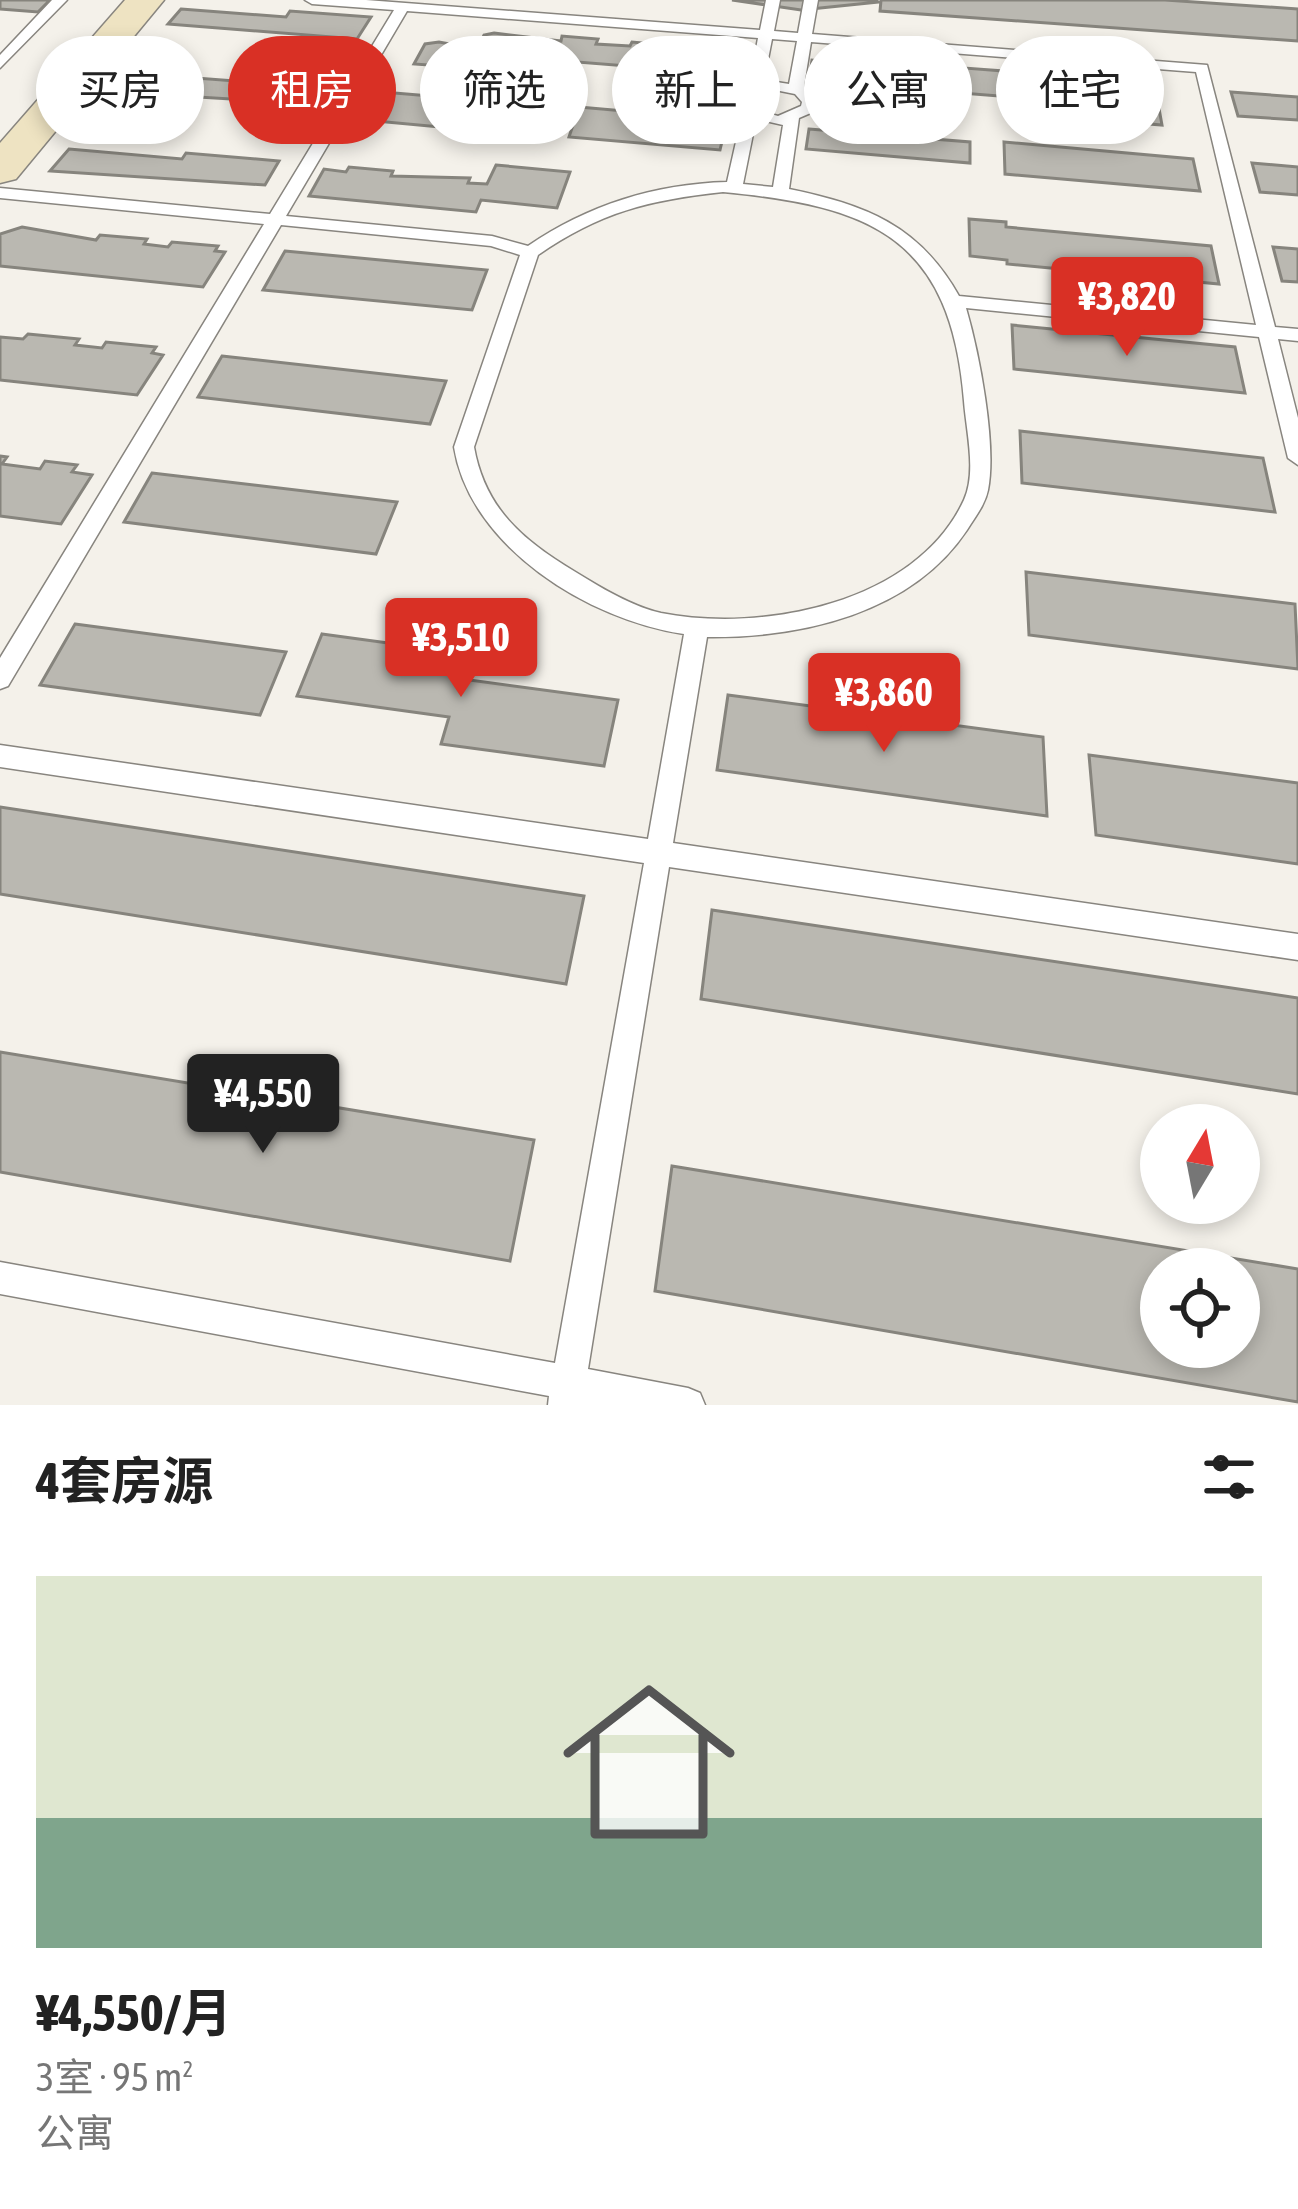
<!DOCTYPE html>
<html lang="zh">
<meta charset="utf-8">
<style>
body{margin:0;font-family:"Asap Condensed","Noto Sans SC",sans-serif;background:#f2f2f2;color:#222;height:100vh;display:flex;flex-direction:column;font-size:45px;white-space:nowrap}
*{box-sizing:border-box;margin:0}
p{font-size:39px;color:#767676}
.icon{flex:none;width:66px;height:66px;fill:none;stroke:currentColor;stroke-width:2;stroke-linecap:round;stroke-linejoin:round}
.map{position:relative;height:1405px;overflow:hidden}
.side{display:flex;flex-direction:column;background:#fff;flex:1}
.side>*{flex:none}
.banner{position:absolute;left:36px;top:36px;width:1227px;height:108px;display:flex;gap:24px}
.needle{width:78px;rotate:10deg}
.buttons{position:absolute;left:1140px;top:1104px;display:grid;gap:24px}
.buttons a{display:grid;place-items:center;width:120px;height:120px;border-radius:50%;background:#fff;box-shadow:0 6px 18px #0003;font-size:60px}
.price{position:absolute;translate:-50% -102px;padding:0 27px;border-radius:12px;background:#d93025;color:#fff;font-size:39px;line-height:78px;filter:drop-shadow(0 3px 6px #0008)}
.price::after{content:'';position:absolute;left:50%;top:72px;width:36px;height:27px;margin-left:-18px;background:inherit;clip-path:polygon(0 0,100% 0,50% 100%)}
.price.selected{background:#222;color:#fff}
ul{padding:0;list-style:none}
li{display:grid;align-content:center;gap:24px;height:636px;padding:0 36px}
li span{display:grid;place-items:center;height:372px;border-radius:0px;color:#555}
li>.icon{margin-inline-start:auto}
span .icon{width:216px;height:216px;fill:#fffc;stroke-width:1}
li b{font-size:51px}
h2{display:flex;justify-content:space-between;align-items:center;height:144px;padding:0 36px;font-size:51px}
.tag{padding:0 42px;border-radius:54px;background:#fff;box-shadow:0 6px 18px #0003;font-size:42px;line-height:108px}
.tag.selected{background:#d93025;color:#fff}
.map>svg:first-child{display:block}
.building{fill:#bab8b1;stroke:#86847d;stroke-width:3;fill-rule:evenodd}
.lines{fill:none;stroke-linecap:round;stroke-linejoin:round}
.lane-casing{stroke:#88857f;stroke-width:3}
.secondary-casing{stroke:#88857f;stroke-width:3}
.lane{fill:#fff;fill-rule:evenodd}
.secondary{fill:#eee3c2;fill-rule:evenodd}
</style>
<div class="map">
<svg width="1298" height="1405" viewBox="0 0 1298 1405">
<rect width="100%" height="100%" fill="#f4f1ea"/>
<path class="building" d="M0,0H50L38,12L0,9Z
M732,0H876L878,2L801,10Z
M881,0H1165L1298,9V41L880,11Z
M181,9L286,17L290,11L371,17L357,39L168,24Z
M494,33L561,41L562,36L598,39L596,44L630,46L632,42L667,45L666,49L700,52L701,48L734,50L733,55L744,56L740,75L477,54L470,68L414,64L425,44L439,42L477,49L484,35Z
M824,57L858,60L857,64L892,67V63L929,65V70L965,73V68L1003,71V76L1077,78L1086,82L1088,97H1132L1133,101L1158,103L1162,125L1089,119L1087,103L809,81L812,60L823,61Z
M130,73L235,81L239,76L326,83L314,104L114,92Z
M371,91L549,106L537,136L354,119Z
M1231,92L1298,97V120L1238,116Z
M579,107L727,120L720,150L569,137Z
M809,129L970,142V163L806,149Z
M1004,142L1193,159L1200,191L1005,174Z
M69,149L182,159L186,153L279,161L265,185L50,171Z
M1252,163L1298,167V195L1260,192Z
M496,165L570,172L557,208L481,200L476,212L309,196L324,169L346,172L349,167L393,171L391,176L470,178L468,183L487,184Z
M969,219L1006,222V227L1211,246L1219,284L1007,264V260L970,256Z
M22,227L96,240L100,235L147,239L144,244L168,247L172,242L218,246L215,251L225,252L203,287L0,266V234Z
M1273,247L1298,249V282L1282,281Z
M285,251L487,270L472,310L263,290Z
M1012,325L1235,347L1245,393L1014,369Z
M28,334L79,339L75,345L102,348L106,342L156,347L152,353L163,355L137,395L0,380V337L23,339Z
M222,356L446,381L430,424L198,397Z
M1020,431L1263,458L1275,512L1022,483Z
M0,456L7,457L2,464L40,469L45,461L77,465L72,472L92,475L61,524L0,516Z
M152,473L397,502L376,554L124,522Z
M1026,572L1295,604L1298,669L1029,635Z
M75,624L286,652L260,715L40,685Z
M322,634L469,654L462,679L618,700L604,766L441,744L449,717L297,696Z
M728,695L1043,737L1047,816L717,770Z
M1089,755L1298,783V864L1096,835Z
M0,807L584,896L566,984L0,894Z
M712,910L1298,998V1094L701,999Z
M0,1052L534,1140L510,1261L0,1172Z
M672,1166L1298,1269V1402L655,1291ZM1161,1269H1239V1347H1161Z"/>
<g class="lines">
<g class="lane-casing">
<path id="lane" d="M52,0H67L0,68V55Z
M305,0H366L760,30L766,0H780L774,31L798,33L804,0H818L812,34L1207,65L1275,327L1298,329V341L1278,339L1298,418V465L1288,458L1259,337L966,308C979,353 997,444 988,490C985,505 975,517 967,530C911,614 801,638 707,637L673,843L1298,934V960L669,867L588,1369L688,1388L700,1393L705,1405H548L549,1396L0,1294V1262L555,1363L644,863L0,767V745L648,839L684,634C589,620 470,547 454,447L520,255L491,246L281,225L8,686L0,689V658L264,224L0,198V188L270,214L394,10L312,4ZM407,11L758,38L749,87L737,92L732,101L742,115L727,182C655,184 588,205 528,246L492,236L286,216ZM772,39L797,41L789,84L764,80ZM811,42L1196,72L1256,325L959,296C919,225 866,205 789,189L799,118L813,112L818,101L804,86ZM770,89L795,94L802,102L801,106L778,116L753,109L749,98ZM756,119L783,125L773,187L743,184ZM723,192C872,206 951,238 964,401C966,430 977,472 964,500C916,604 762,633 661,613C635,607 610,593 587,579C531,546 486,515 474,447L538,255C600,212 649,200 723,192Z"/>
</g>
<g class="secondary-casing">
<path id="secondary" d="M125,0H164L16,179L0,183V143Z"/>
</g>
<use href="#lane" class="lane"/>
<use href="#secondary" class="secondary"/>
</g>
</svg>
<div class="buttons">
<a><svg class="needle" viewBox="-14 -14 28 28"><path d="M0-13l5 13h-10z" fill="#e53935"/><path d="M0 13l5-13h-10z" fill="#767676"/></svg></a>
<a><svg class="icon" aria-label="locate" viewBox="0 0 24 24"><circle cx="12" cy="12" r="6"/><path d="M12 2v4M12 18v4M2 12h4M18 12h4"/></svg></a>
</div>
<b class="price" style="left:1127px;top:359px">¥3,820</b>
<b class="price" style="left:461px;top:700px">¥3,510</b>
<b class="price" style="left:884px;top:755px">¥3,860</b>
<b class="price selected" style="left:263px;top:1156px">¥4,550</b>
<div class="banner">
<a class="tag">买房</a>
<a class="tag selected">租房</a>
<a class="tag">筛选</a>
<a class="tag">新上</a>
<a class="tag">公寓</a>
<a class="tag">住宅</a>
</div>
</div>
<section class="side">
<h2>4套房源<svg class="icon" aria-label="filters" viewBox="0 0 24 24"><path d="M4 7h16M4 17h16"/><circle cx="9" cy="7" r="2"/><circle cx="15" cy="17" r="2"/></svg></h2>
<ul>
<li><span style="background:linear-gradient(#dfe7d0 65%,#7fa58c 0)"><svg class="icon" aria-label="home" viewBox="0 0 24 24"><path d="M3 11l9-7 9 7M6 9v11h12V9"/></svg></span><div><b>¥4,550/月</b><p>3室 · 95 m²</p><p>公寓</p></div></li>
</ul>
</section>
